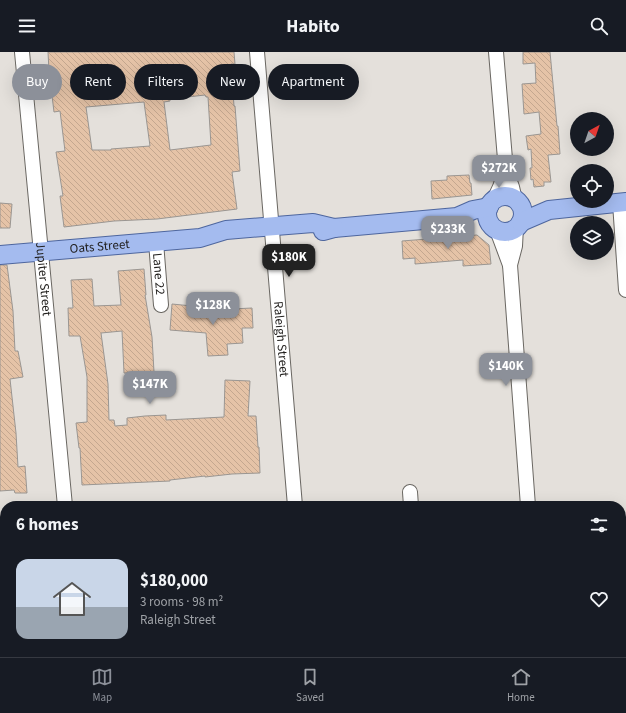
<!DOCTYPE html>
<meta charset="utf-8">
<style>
body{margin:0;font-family:"Source Sans 3",sans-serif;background:#242831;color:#f1f3f6;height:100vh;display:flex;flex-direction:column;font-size:15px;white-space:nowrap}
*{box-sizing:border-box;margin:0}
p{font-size:13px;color:#9ea1a6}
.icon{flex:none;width:22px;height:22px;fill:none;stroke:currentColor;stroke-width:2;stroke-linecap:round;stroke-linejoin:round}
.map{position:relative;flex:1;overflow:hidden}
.side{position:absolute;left:0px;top:449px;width:626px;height:156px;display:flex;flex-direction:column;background:#171b24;border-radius:16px 16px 0 0;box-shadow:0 4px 16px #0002}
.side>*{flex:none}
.banner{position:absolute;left:12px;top:12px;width:400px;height:36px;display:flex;gap:8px}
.needle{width:26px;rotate:40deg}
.tools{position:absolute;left:570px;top:60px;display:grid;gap:8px}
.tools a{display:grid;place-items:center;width:44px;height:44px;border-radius:50%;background:#171b24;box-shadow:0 4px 16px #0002;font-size:20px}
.price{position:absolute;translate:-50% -34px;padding:0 9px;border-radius:8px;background:#8c9099;color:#fff;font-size:13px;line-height:26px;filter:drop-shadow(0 1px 2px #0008)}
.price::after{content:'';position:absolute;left:50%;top:24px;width:12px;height:9px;margin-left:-6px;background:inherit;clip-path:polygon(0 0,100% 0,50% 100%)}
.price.on{background:#222;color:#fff}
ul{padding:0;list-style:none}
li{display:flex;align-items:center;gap:12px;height:100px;padding:0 16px}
li span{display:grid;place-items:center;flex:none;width:112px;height:80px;border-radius:12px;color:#555}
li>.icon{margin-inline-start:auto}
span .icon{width:48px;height:48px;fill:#fffc;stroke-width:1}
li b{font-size:17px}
h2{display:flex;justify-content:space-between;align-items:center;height:48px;padding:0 16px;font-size:17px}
.tag{padding:0 14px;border-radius:18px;background:#171b24;box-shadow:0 4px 16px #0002;font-size:14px;line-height:36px}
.tag.on{background:#8c9099;color:#fff}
header{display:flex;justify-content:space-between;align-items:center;height:52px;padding:0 16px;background:#171b24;font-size:18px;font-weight:700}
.tab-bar{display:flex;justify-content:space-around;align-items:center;height:56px;border-top:1px solid #363941;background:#171b24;font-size:11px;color:#9ea1a6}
.tab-bar a{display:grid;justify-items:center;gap:2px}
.tab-bar .on{color:#8c9099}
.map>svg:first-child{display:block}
.built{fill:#dcd4c8}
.building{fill:url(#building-back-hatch);stroke:#9a9692;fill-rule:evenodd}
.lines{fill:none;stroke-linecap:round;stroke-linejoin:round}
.minor-casing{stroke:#6a6762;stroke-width:16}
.major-casing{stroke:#4e669e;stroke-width:20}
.minor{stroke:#fff;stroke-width:14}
.major{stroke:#a4bbef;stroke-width:18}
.labels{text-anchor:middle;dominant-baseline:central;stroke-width:3;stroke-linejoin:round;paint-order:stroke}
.street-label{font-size:13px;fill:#1f1d1b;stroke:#e4e0db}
</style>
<header><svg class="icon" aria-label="menu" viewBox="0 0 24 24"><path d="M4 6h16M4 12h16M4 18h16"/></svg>Habito<svg class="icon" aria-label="search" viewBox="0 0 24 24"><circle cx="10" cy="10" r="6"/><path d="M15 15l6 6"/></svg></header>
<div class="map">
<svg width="626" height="605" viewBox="0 0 626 605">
<defs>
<pattern id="building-back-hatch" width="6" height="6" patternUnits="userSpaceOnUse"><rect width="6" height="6" fill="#e5c3a7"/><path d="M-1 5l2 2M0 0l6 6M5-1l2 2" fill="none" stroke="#c4a78f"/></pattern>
</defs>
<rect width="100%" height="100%" fill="#e4e0db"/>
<path class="built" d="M626,552V605H0V596L5,595V600H621V553Z"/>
<path class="building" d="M48,0H234L235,12H231L234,54H235L240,119L232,120L237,157L157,167L114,169L64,175L60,144H63L56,100L65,99L60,59L54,60L49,19ZM205,43L206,45H208L211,93L170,98L164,50L170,49V47ZM144,50L150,94L111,97V98H92L86,55Z
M523,0H550L557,74H558L560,102L548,103L551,130H544V134L534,135L533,127L531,128L530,116H532L531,97L528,98L526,84L541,82L539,60L524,62L522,32L536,31L535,11L523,12Z
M469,123L470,131H471L472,143L432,147L431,129L447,128V124Z
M0,151L12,152L10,176H0Z
M477,183L489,193L491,212L463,214V208L415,212V206L403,207L402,189Z
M0,213H7L13,259L15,299H18L23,325L10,327L16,381L18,415L25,414L27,441H15L14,438L0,439Z
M144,217L146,243H145L152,285L154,320L124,321L122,279L101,281L108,332L109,368H114L115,374L127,373V366L145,364L166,363V368L224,365L225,328L250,329L248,364H256L258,395H259L260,421L232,422L205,425V424L170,428V429L82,433L80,396H79L76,371L87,370V325L80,284H69L68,256H73L71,228L92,227L94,254L121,253L118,219Z
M172,252L192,254L191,259L252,256L253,276H242L243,291L227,292L228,303L208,304L206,281L170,278Z"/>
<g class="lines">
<g class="minor-casing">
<g id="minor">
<path id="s1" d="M22,0L65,454"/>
<path id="s2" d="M257,0L295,454"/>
<path d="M496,0L506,119L512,135L515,148"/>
<path d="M494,148L500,135L506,119"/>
<path d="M620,151L626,238"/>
<path d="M497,178L510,213L528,454"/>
<path id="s3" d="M156,190L161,253"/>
<path d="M510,213L515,194L516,175"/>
<path d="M410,440L411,454"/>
<path d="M621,531H626"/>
<path d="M0,582L5,581"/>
<path d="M122,600L123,605"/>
<path d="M308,600V605"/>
</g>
</g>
<g class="major-casing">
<g id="major">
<circle cx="505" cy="162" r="18"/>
<path d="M521,170L549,158L626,150"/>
<path d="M323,179L334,176L457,165L473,158L489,155"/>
<path id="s4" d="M0,203L200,186L226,178L313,171L334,176"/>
</g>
</g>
<use href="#minor" class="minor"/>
<use href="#major" class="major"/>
</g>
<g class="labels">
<g class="street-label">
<text stroke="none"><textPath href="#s4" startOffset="100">Oats Street</textPath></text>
<text stroke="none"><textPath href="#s3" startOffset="32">Lane 22</textPath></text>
<text stroke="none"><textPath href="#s1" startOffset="228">Jupiter Street</textPath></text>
<text stroke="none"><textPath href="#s2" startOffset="288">Raleigh Street</textPath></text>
</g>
</g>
</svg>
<div class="tools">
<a><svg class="needle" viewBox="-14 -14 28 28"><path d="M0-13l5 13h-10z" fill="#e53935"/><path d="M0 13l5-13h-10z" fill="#9ea1a6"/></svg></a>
<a><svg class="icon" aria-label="locate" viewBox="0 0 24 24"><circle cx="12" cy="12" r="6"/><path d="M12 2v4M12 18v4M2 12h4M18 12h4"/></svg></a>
<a><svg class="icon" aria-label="layers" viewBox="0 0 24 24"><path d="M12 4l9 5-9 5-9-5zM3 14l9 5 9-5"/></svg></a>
</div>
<b class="price" style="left:499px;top:137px">$272K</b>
<b class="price" style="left:448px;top:198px">$233K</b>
<b class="price on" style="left:289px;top:226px">$180K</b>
<b class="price" style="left:213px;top:274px">$128K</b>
<b class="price" style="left:506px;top:335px">$140K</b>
<b class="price" style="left:150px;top:353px">$147K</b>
<div class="banner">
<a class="tag on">Buy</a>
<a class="tag">Rent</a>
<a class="tag">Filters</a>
<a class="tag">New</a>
<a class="tag">Apartment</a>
</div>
<section class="side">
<h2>6 homes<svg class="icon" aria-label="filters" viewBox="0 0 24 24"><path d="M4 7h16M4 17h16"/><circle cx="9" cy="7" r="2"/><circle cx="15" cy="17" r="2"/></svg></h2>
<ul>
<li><span style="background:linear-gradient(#c9d6e8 60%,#9aa5b1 0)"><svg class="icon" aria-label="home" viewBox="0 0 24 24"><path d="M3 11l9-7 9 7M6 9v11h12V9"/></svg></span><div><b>$180,000</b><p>3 rooms · 98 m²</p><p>Raleigh Street</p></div><svg class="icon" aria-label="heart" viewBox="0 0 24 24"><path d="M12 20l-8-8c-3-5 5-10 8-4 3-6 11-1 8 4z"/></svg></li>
</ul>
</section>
</div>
<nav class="tab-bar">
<a class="on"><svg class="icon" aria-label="map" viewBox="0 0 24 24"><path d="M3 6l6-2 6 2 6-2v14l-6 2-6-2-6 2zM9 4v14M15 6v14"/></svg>Map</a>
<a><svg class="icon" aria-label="saved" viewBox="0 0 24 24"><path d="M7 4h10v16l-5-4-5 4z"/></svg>Saved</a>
<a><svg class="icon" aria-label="home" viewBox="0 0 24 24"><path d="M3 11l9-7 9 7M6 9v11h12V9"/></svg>Home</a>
</nav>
